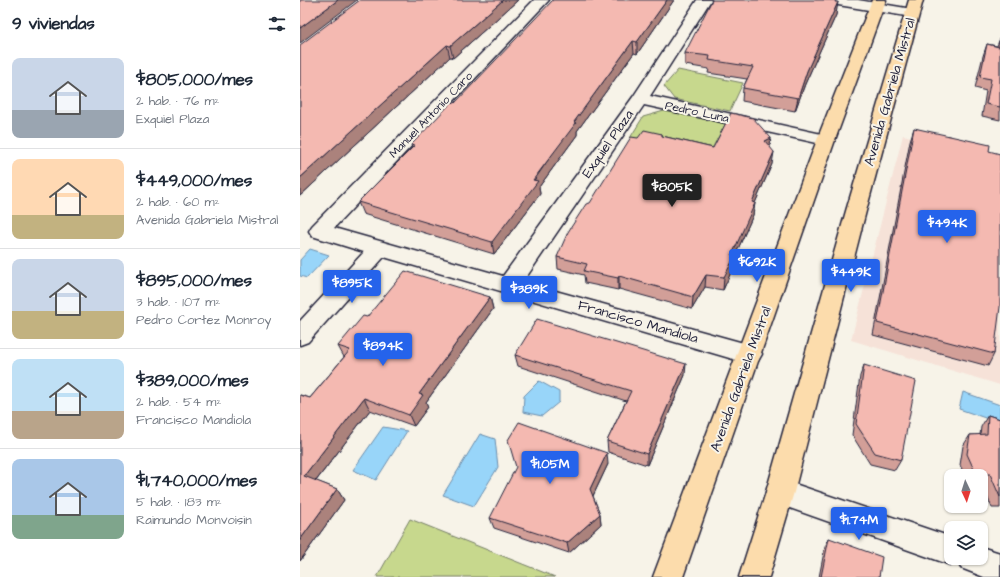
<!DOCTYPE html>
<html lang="es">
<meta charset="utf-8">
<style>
body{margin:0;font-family:"Architects Daughter",sans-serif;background:#f6f6f7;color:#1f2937;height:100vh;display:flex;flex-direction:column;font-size:15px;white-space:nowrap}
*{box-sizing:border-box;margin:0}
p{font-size:13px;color:#747a83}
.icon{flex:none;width:22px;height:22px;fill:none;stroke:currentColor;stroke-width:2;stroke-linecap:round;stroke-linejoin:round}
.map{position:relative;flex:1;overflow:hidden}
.sheet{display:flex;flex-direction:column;background:#fff;width:300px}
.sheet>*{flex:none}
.needle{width:26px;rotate:176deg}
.controls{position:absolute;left:644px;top:469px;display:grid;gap:8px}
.controls a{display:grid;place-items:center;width:44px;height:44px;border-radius:8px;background:#fff;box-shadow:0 1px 3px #0004;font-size:20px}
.price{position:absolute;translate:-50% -34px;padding:0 9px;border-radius:4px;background:#2563eb;color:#fff;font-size:13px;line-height:26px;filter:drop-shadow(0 1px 2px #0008)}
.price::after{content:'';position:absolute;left:50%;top:24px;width:12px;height:9px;margin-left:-6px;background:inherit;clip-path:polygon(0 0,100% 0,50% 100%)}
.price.current{background:#222;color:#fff}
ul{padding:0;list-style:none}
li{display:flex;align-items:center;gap:12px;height:100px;padding:0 12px}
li+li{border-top:1px solid #e0e1e3}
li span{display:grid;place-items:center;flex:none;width:112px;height:80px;border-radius:8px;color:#555}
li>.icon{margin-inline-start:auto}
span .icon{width:48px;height:48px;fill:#fffc;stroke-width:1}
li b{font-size:17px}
h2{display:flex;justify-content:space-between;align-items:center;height:48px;padding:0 12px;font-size:17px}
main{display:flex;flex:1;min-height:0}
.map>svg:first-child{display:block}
.built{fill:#f6e2d8}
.green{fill:#c7d88d;stroke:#747d64}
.water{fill:#98d5f9;stroke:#698dad}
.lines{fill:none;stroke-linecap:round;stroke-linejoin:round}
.minor-casing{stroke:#22223b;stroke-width:3}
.major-casing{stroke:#22223b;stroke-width:3}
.minor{fill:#f7f3e8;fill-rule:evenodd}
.major{fill:#fcdcac;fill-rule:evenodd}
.wall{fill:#d29f98;stroke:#22223b}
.shaded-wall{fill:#ab827c;stroke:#22223b}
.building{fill:#f4b9b1;stroke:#22223b}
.labels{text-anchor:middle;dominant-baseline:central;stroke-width:4;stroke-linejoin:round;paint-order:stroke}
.far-street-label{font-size:12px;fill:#22223b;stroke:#f7f3e8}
.street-label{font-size:14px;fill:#22223b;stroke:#f7f3e8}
</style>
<main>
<section class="sheet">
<h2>9 viviendas<svg class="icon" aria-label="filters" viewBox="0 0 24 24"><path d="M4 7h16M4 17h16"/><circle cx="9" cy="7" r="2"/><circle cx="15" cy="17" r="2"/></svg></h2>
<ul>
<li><span style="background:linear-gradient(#c9d6e8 65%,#9aa5b1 0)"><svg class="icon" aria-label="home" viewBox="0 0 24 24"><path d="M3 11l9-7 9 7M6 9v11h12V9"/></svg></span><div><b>$805,000/mes</b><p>2 hab. · 76 m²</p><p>Exquiel Plaza</p></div></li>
<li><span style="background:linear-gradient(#ffd9b3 70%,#c2b280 0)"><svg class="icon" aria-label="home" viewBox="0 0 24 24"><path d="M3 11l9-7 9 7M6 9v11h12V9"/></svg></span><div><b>$449,000/mes</b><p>2 hab. · 60 m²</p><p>Avenida Gabriela Mistral</p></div></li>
<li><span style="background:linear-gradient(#c9d6e8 65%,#c2b280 0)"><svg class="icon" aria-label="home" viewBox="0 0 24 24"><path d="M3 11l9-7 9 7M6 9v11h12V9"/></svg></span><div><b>$895,000/mes</b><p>3 hab. · 107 m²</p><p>Pedro Cortez Monroy</p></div></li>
<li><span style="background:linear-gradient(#bfe0f5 65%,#b9a48a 0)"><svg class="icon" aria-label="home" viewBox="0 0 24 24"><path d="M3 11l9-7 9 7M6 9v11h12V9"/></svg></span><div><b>$389,000/mes</b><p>2 hab. · 54 m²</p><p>Francisco Mandiola</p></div></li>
<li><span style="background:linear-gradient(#a9c7e8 70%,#7fa58c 0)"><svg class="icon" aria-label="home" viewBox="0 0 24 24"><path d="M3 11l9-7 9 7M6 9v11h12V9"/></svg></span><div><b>$1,740,000/mes</b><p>5 hab. · 183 m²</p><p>Raimundo Monvoisin</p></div></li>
</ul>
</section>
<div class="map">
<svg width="700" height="577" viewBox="0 0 700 577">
<rect width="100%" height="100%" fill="#f7f3e8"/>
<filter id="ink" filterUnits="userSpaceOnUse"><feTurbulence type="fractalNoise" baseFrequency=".025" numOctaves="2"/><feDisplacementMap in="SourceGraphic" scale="8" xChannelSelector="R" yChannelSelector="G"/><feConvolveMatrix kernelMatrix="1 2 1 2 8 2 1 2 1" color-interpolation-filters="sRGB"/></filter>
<g filter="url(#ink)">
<path class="built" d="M603,135L700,158V385L551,340Z"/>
<path class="green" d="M378,70L443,83L430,111L374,99L364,86Z
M364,111L426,123L408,156L330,138L343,117Z
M110,519L255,577H77Z"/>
<path class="water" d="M10,249L29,255L7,278L0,276V260Z
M239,381L259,392V402L242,416L223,412L224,396Z
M663,392L700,405V423L659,409Z
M83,427L107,431L76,480L53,470Z
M180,434L195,439L198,467L174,506L143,495Z"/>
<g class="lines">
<g class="minor-casing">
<path id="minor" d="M234,0H249L34,228L203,276L333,97L397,0H411L350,96L526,135L532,136L535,140L532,144L526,145L344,105L223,282L458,347L462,354L458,361L450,364L84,257L8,342L0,345V321L64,252L12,236L9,231L12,226Z
M525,0H558L612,9L617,10L619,13L617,16L612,17L532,4L527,3Z
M480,479L651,537V558H681V547L700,553V577H684L661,568L658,562L651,565L470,501L466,492L470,483Z"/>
</g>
<g class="major-casing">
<path id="major" d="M572,0H586L535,140L383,577H353L517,140Z
M609,0H623L566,211L494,492L469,577H439L466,492L546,211Z"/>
</g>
<use href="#minor" class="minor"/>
<use href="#major" class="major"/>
</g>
<path class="wall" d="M218,0L153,58L150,57L0,196V45Z
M374,0L337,54L334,53L277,131V135L239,187L240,194L194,254L63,214L58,202L112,148L111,145L155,103Z
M537,2L536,15L505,84L495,111L442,101L443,88L447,79L408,73L409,69L385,65V53Z
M700,38V120L682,116L686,91L675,88L683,56L687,44L697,46Z
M614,128L689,151L694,354L688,366L573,335L610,141Z
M362,134V136L413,148L471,138L470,147L472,164L455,203L453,215L434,258L433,268L423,290L405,287L392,309L319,289L318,290L285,283L284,275L258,269L257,257L338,138Z
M190,297L193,309L126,402L128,407L114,426L70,410L16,481L37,489L44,500L0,561V395L10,398L44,357L38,346L67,317Z
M215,355L385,375L347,465L308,452L307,441L326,401L218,366Z
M564,365L601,460L595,470L570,464L552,435L560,376Z
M688,415L700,419V508H692L682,484H681V476H665L660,465L663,446L670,435H680L681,427Z
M308,464L293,496L300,514L301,524L269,553L194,528L190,518Z
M529,538L579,577H519L525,547Z"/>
<path class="shaded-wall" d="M38,0H57L0,43V28Z
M203,0H218L153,58L150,46Z
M367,0H374L337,54V42Z
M538,2L536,15L505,84L495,111L498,98L507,71Z
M333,41L334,53L277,131V135L239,187L240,194L194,254L192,242L274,122Z
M147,45L150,57L0,196V178Z
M471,138L469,150L465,141Z
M474,152L472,164L455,203L453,215L434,258L433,268L423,290L424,277L452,202Z
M406,275L405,287L392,309L393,297Z
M319,276V289L318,290V278Z
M190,297L193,309L126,402L128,407L114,426L109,415L119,394Z
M386,364L385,375L347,465V454Z
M64,398L70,410L12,486L4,476Z
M307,453L308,464L291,500L290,489Z
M37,489L44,500L0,561V540Z
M300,514L301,524L269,553L267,543Z"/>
<path class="building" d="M0,0H38L0,28Z
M60,0H203L150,46L147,45L0,178V45Z
M253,0H367L337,42L333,41L274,122L276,123L233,180L238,181L192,242L58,202L114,146L111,145L152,102L155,103Z
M412,0H536L535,2H538L507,71L498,98L443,88L453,67L409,60L410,56L385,53Z
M700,38V107L686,104L691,79L680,77L687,44L699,47Z
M431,113L453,118L471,138L465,141L474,152L452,202L455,203L432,255L435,256L424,277L406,275L393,297L319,276L318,278L284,271L287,264L257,257L268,232L286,204L290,203L331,137L338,138L344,130L362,134V136L413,148Z
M614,128L690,145L689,151L700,154V307L694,354L577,323Z
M105,271L190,297L119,394L123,395L109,415L64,398L4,476L37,489L0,540V395L10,398L50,350L38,346L63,316L67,317Z
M237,319L386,364L347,454L307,441L331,391L215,355Z
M564,365L616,381L601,460L575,453L556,424Z
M688,415L700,419V497L690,474H676L667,454L670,435L687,434Z
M219,422L307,453L290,489L300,514L267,543L190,518L216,467L208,440Z
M529,538L582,557L579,577H521Z"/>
</g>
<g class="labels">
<g class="far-street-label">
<text transform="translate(397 112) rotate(12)">Pedro Luna</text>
<text transform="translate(131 115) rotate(-46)">Manuel Antonio Caro</text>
</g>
<g class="street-label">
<text transform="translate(590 92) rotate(-74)">Avenida Gabriela Mistral</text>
<text transform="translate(308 144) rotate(-55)">Exquiel Plaza</text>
<text transform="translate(338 322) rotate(16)">Francisco Mandiola</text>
<text transform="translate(441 379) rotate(-70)">Avenida Gabriela Mistral</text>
</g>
</g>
</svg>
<div class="controls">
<a><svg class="needle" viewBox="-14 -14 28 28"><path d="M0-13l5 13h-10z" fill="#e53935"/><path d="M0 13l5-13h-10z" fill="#747a83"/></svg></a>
<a><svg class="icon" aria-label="layers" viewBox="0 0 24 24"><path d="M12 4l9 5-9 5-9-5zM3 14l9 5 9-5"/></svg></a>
</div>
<b class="price current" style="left:372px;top:208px">$805K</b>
<b class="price" style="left:647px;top:244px">$494K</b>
<b class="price" style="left:457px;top:283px">$692K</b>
<b class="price" style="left:551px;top:293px">$449K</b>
<b class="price" style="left:52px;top:304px">$895K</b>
<b class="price" style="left:229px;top:310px">$389K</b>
<b class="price" style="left:83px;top:367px">$894K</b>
<b class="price" style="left:250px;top:485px">$1.05M</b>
<b class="price" style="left:559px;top:541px">$1.74M</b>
</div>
</main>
